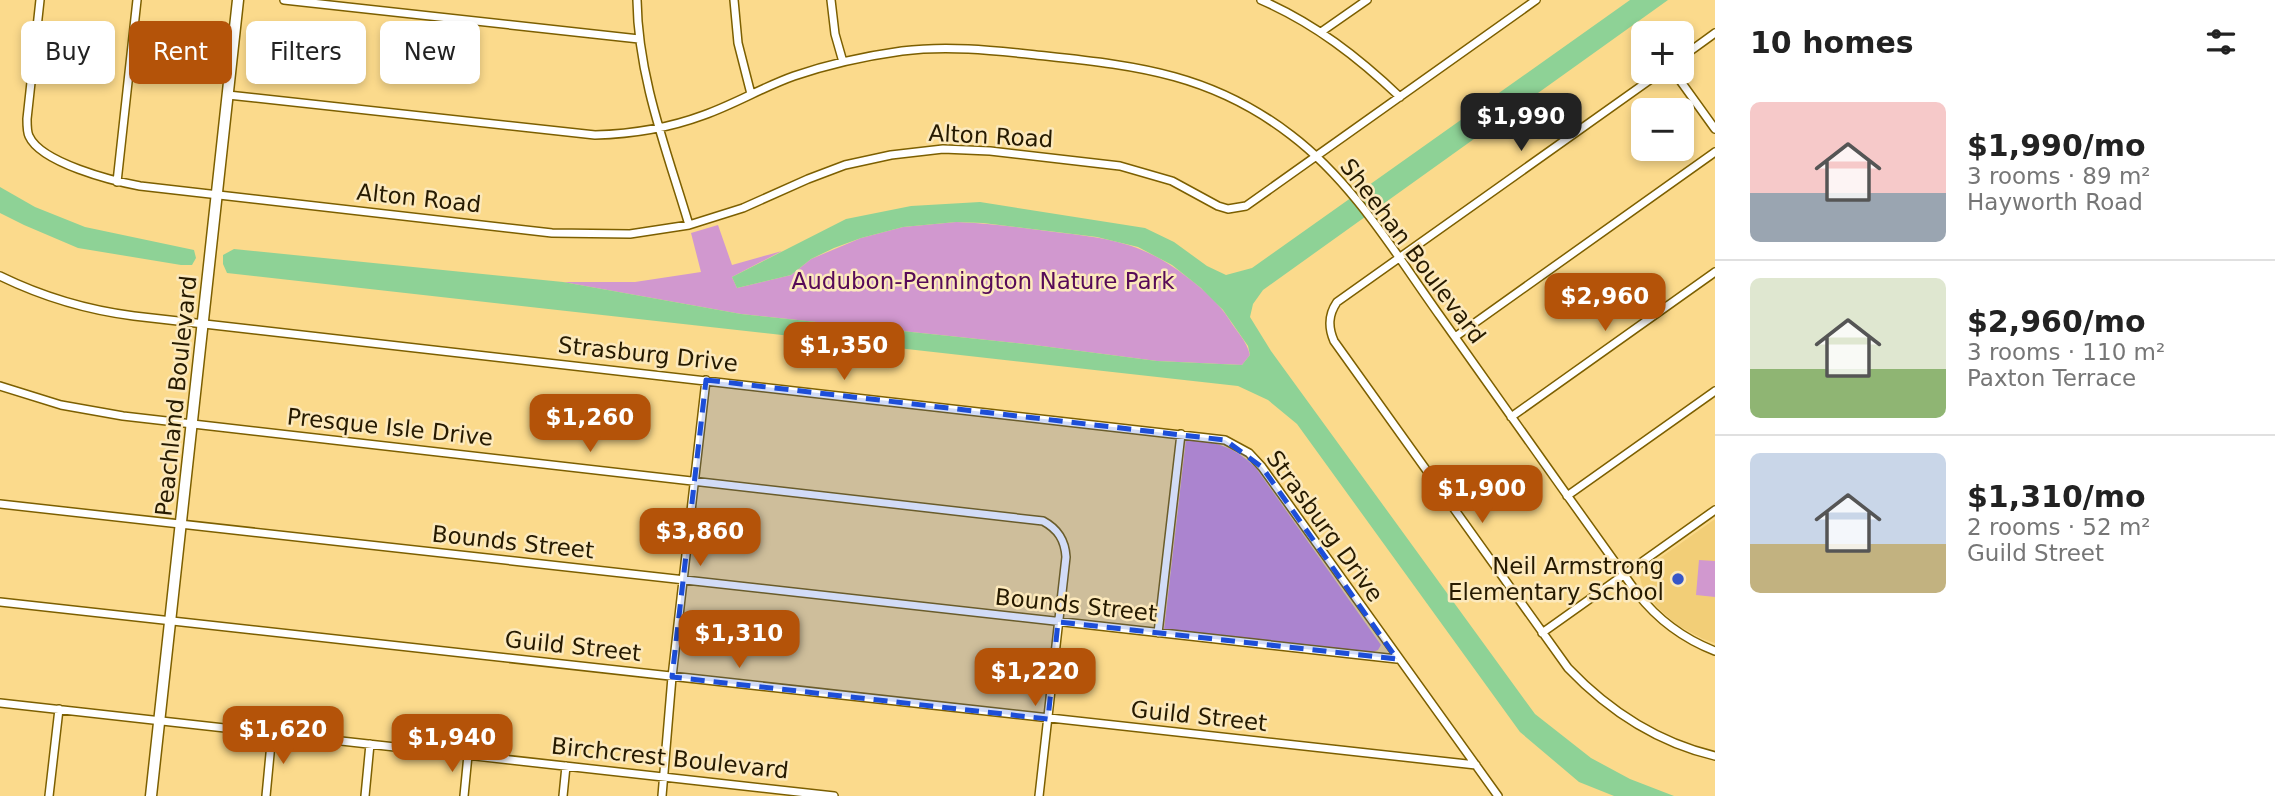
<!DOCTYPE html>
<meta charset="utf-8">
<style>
body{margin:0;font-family:"DejaVu Sans",sans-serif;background:#f2f2f2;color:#222;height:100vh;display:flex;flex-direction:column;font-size:26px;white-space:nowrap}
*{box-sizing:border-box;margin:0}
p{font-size:23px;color:#767676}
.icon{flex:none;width:38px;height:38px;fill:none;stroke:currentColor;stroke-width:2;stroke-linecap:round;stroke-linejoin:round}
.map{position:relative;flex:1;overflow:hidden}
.details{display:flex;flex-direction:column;background:#fff;width:560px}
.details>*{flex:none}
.hud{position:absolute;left:21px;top:21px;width:665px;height:63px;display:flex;gap:14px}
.fabs{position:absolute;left:1631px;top:21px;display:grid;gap:14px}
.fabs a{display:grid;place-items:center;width:63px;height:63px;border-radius:10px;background:#fff;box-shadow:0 4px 10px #0003;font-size:35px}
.price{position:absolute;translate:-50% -60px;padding:0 16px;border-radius:14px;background:#b45309;color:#fff;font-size:23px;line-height:46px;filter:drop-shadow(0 2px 4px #0008)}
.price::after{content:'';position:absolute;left:50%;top:42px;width:21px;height:16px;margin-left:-10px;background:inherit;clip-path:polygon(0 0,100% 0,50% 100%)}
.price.on{background:#222;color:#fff}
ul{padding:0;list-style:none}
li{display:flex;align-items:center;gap:21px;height:175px;padding:0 35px}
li+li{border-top:2px solid #e0e0e0}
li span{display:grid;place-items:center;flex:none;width:196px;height:140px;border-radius:10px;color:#555}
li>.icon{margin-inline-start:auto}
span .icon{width:84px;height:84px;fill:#fffc;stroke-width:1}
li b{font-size:30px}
h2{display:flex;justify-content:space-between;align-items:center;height:84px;padding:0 35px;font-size:30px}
.tag{padding:0 24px;border-radius:10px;background:#fff;box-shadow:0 4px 10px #0003;font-size:24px;line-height:63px}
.tag.on{background:#b45309;color:#fff}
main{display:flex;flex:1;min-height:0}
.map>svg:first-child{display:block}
.built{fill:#f2ce77}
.green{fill:#d198cf}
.forest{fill:#cf92ce}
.water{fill:#8ed296}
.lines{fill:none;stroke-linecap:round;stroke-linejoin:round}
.minor-casing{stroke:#7c5f00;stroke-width:10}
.tertiary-casing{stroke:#7c5f00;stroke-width:13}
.minor{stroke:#fff;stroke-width:7}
.tertiary{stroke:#fff;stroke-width:10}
.marked{fill:#1d4ed8;fill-opacity:0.2;stroke:#1d4ed8;stroke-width:5;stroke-dasharray:14 9;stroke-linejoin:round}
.poi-dot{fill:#3757c8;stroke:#fce9bc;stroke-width:2.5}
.labels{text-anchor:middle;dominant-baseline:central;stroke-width:5;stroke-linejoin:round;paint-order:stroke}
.street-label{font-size:23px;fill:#261a00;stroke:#fce9bc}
.park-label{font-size:23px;fill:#570b58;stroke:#fce9bc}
.poi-label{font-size:23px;fill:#261a00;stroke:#fce9bc;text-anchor:end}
</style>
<main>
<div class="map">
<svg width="1715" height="796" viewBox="0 0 1715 796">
<rect width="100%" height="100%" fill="#fbda8c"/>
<path class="built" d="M1715,519V643L1703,639L1677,625L1657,607L1642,586L1639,573Z"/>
<path class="green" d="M956,222C987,223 1017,227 1047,231C1104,238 1140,240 1187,277C1203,289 1218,302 1229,319C1236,331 1247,341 1250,355L1242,365L1157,361L1034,345L741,314L563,282H635L701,272L691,233L718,225L732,265L782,251L732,277L737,288L791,275L811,259L861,238L903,227Z
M1699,560L1715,561V597L1696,595Z"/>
<path class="forest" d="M1186,439C1218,443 1232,445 1256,468L1381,645L1378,650L1373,652L1164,630Z"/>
<path class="water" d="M1630,0H1668L1263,290L1253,304L1250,317L1271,351L1535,714L1591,758L1630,779L1674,796H1614L1579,782L1520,732L1297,424L1268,400L1238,386L227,273L223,264V255L234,249L563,282L741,314L1034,345L1157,361L1242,365L1250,355L1248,346L1223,310L1201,288L1172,265L1138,247L1097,237L983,223L956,222L903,227L861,238L834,248L811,259L791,275L737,288L732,277L846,219L911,206L980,202L1145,228L1174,242L1207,266L1226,275L1252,268Z
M0,187L35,207L85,227L194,250L196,258L192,265H181L78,248L24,225L0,213Z"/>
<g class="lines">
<g class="minor-casing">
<path id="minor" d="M40,0L27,119C27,124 27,132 29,136C41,163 113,181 140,186L552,233L630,234L689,225L743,208L808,179L845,165L891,155L943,149L990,151L1120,166L1172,181L1218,206L1228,209L1246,206L1536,0
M284,0L639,39
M637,0C638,78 667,151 689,225
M734,0L738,43L751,94
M831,0L835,34L843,62
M1261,0C1314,23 1358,57 1400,97
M1321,32L1367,0
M1682,57L1715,33
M1661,72L1337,302C1328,315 1328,327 1334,341L1568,668C1609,711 1656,742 1715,756
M1674,72L1715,129
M228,95L595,135C633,134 669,128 704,115C735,104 763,87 794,76C829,64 866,56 902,51C951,45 998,51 1046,56C1140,66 1213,75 1291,135C1353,182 1395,253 1440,316C1505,408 1571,501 1637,593C1658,620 1684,639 1715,651
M117,182L137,0
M0,276C43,297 87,310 134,316L1225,440L1249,453L1262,467L1498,796
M1455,337L1715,152
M0,386L61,405L123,416L1043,521C1058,529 1065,540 1066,557L1039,796
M1511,417L1715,272
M1567,496L1715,391
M0,504L1397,659
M0,602L1476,765
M1158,633L1181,434
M1542,633L1715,510
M0,703L834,796
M49,796L59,709
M266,796L272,733
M365,796L370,744
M464,796L468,755
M563,796L566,766
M662,796L672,677L706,380"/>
</g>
<g class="tertiary-casing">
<path id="tertiary" d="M151,796L238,0"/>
</g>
<use href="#minor" class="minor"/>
<use href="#tertiary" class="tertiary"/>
</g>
<path class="marked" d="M706,380L1225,440L1262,467L1397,659L1058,622L1048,719L672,677Z"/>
<circle class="poi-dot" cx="1678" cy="579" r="7"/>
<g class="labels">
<g class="street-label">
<text transform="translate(991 136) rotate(3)">Alton Road</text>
<text transform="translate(419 198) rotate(6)">Alton Road</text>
<text transform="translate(1413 251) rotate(53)">Sheehan Boulevard</text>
<text transform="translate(648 354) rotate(6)">Strasburg Drive</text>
<text transform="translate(176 396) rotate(-84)">Peachland Boulevard</text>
<text transform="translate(390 427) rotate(6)">Presque Isle Drive</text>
<text transform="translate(1325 526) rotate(54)">Strasburg Drive</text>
<text transform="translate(513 542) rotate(6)">Bounds Street</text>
<text transform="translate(1076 605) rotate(6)">Bounds Street</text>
<text transform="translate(573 646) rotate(6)">Guild Street</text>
<text transform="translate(1199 716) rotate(6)">Guild Street</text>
<text transform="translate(670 758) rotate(6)">Birchcrest Boulevard</text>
</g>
<g class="park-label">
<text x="983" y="281">Audubon-Pennington Nature Park</text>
</g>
<g class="poi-label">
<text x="1664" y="566">Neil Armstrong<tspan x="1664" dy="26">Elementary School</tspan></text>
</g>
</g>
</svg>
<div class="fabs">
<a>+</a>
<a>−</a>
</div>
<b class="price on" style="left:1521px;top:153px">$1,990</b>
<b class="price" style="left:1605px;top:333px">$2,960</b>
<b class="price" style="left:844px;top:382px">$1,350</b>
<b class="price" style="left:590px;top:454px">$1,260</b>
<b class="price" style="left:1482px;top:525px">$1,900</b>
<b class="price" style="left:700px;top:568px">$3,860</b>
<b class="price" style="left:739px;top:670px">$1,310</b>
<b class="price" style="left:1035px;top:708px">$1,220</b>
<b class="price" style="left:283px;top:766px">$1,620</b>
<b class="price" style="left:452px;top:774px">$1,940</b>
<div class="hud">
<a class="tag">Buy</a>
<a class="tag on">Rent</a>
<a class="tag">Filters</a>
<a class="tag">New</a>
</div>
</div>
<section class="details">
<h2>10 homes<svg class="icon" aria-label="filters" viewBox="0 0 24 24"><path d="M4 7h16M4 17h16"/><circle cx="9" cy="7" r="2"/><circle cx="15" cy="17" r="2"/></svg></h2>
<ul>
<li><span style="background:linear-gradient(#f6c9c9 65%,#9aa5b1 0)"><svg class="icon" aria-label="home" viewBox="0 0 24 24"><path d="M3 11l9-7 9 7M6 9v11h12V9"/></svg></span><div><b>$1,990/mo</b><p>3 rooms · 89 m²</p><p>Hayworth Road</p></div></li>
<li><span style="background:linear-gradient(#dfe7d0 65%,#8fb573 0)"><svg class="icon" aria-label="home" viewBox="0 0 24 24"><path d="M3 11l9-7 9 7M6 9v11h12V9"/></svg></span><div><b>$2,960/mo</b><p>3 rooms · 110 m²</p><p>Paxton Terrace</p></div></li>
<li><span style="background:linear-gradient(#c9d6e8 65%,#c2b280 0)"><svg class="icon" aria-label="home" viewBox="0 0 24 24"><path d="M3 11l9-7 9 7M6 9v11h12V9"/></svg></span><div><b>$1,310/mo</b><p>2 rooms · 52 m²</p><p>Guild Street</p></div></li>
</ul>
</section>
</main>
